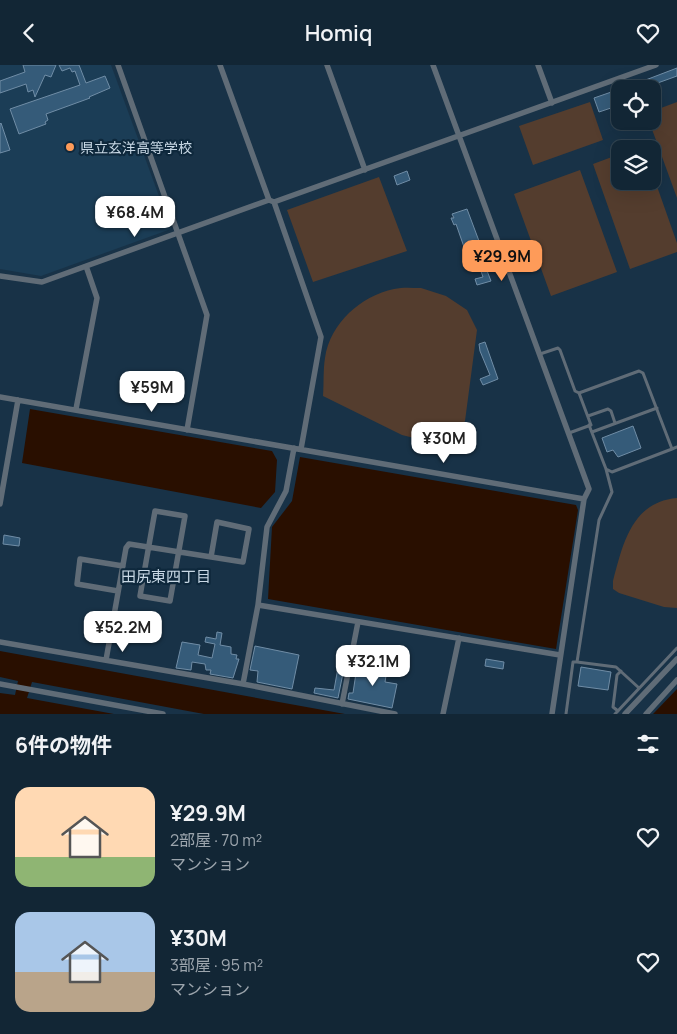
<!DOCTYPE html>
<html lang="ja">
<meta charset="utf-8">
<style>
body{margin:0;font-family:Manrope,"Noto Sans JP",sans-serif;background:#1f3241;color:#f1f3f6;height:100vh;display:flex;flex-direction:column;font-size:19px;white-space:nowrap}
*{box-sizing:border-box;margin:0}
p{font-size:16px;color:#9ca5ad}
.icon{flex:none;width:28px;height:28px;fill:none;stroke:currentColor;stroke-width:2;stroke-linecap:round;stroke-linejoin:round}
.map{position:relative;height:649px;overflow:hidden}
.drawer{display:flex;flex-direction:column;background:#122635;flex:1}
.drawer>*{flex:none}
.fabs{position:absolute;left:611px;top:15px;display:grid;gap:10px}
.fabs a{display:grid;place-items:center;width:50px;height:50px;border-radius:10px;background:#122635;box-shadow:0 5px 20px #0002,0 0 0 1px #314350;font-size:25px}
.price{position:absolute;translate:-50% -42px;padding:0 11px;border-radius:10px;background:#fff;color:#222;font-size:16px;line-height:32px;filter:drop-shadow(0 1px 2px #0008)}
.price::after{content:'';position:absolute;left:50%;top:30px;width:15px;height:11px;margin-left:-8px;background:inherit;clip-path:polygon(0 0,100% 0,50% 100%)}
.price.active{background:#fe9b59;color:#111}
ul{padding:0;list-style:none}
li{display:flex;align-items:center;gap:15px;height:125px;padding:0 15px}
li span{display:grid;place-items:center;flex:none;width:140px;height:100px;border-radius:15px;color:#555}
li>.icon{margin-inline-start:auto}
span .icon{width:60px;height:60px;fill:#fffc;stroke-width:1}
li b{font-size:21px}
h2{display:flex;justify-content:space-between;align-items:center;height:60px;padding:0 15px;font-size:21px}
header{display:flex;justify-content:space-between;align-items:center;height:65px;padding:0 15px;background:#122635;font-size:22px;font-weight:600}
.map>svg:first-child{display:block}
.built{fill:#1b3d56}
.green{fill:#543d2e}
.water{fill:#290f00}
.building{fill:#355b79;stroke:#708da6}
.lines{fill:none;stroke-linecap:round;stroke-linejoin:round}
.service{stroke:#606c77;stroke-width:3}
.minor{stroke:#606c77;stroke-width:5.5}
.poi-dot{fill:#fe9b59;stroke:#0e283c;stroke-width:2}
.labels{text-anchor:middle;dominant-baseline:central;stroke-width:4.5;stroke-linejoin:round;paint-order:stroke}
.poi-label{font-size:14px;fill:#c8d8e5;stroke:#0e283c;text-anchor:start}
.neighbourhood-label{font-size:15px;fill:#c8d8e5;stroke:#0e283c}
</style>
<header><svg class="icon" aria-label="back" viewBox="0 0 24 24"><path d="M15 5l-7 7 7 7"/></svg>Homiq<svg class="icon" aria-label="heart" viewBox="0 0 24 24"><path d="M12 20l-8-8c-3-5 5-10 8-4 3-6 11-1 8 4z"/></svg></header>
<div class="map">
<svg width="677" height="649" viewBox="0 0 677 649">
<rect width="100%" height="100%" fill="#183247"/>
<path class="built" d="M0,0H111L171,164L41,211L0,204Z"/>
<path class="green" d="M590,37L603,75L533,100L519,61Z
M677,37V133L649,56H652L653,46Z
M620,89V116H652L653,110L677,178V187L630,204L593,99Z
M580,105L617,207L551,231L514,129Z
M379,112L407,186L313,217L287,145Z
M421,223L446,231L467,245L477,265L465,356L456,372L438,379L402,370L323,331C324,319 323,305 325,293C330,258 361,231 394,224C403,222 412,223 421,223Z
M677,433V543L664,542L619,528L613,524V516C623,478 632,437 677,433Z"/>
<path class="water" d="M30,344L272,386L277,395L275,427L261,443L22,398Z
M300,392L576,440L578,445L556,584L268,534L272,462L292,436Z
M0,586L345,649H204L32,617L27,633L114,649H0V628L15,630L18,616L0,612Z
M677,624V649H653Z"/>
<path class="building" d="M23,0H56L51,12L45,10L35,32L33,25L28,27L26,19L0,28V16L25,7Z
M59,0H79L86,18L105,11L110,23L89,32L90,33L46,49L48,55L45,57L46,59L19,69L10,44L80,20L75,6L72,7L70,3L62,6Z
M677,3V11L641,24H622Z
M620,24V40L599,47L594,33Z
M1,58L10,85L0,88V59Z
M407,106L410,115L397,120L394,111Z
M467,144L479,176L464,182L456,159L454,160L451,153H454L452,149Z
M482,193L491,216L477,220L475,214L483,212L477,195Z
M485,277L498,314L483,320L480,314L490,310L480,286L479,279Z
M633,361L641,383L618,392L613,385L607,387L602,373Z
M4,470L20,473L19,481L3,479Z
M217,567L222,568L220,580L231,582V589L237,590L236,594H239L233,613L210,609L211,605H206L205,599L192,597L191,605L176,603L182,577L200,580L198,590L212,593L215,579L205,577L206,572L216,574Z
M255,581L299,590L292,624L257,617L258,606L250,605Z
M486,594L504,597L503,604L485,601Z
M339,597L345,598L338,633L314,628L315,623L334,625Z
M354,600L387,605L385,617L397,619L392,643L348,634L349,628H353L356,608H353Z
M581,602L611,607L608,625L578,621Z"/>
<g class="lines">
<path class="service" d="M540,289L558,283L560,285L575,326L579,328
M588,351L608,344L611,346L615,358
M592,367L657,343
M569,368L591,360L579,328L639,306L643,308L672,384L677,382
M606,404L612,407L672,384
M577,597L616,602L639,623
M618,646L613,642L617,610L621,606
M566,649L573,597H577L599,455L612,427L606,404L589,360
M615,649L677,583"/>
<path class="minor" d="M118,0L207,250L187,365
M220,0L269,135
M327,0L365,105
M433,0L589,424L584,434L552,649
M538,0L552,38
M274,137L321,272L301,384
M0,211L42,217L269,135L274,137L656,0
M0,332L584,434
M76,344L97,233L86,201
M0,439L18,335
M155,446L185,451L170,536L140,531Z
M118,526L77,519L80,494L123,501
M258,540L560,590
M0,577L243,619L395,649
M106,595L126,483L129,479L243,497L249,464L217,457L211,492
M0,619L163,649
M243,619L258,540L267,462L286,426L294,383
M342,639L358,557
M443,649L459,573
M625,649L677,594
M646,649L677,615"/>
</g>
<circle class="poi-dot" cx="70" cy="82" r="5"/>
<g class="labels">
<g class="poi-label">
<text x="80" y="82">県立玄洋高等学校</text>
</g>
<g class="neighbourhood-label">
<text x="166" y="511">田尻東四丁目</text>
</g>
</g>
</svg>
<div class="fabs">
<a><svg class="icon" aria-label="locate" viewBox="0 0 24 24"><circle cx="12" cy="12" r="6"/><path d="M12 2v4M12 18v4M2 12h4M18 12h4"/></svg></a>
<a><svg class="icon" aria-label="layers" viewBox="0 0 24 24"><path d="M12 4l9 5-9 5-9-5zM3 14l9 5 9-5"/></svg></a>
</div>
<b class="price" style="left:135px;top:173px">¥68.4M</b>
<b class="price active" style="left:502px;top:217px">¥29.9M</b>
<b class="price" style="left:152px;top:348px">¥59M</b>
<b class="price" style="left:444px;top:399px">¥30M</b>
<b class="price" style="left:123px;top:588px">¥52.2M</b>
<b class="price" style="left:373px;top:622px">¥32.1M</b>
</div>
<section class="drawer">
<h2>6件の物件<svg class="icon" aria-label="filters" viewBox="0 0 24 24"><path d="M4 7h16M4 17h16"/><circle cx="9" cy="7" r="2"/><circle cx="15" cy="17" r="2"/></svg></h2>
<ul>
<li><span style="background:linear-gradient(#ffd9b3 70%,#8fb573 0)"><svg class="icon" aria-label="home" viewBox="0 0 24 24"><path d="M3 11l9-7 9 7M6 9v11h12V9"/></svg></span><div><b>¥29.9M</b><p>2部屋 · 70 m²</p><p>マンション</p></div><svg class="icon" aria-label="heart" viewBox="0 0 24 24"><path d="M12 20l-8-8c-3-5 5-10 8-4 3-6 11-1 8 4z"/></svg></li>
<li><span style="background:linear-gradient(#a9c7e8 60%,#b9a48a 0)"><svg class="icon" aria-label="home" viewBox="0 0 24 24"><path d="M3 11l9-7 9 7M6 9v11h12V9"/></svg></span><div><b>¥30M</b><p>3部屋 · 95 m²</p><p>マンション</p></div><svg class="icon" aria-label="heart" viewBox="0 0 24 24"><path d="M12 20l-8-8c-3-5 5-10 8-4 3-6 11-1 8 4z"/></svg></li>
</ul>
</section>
